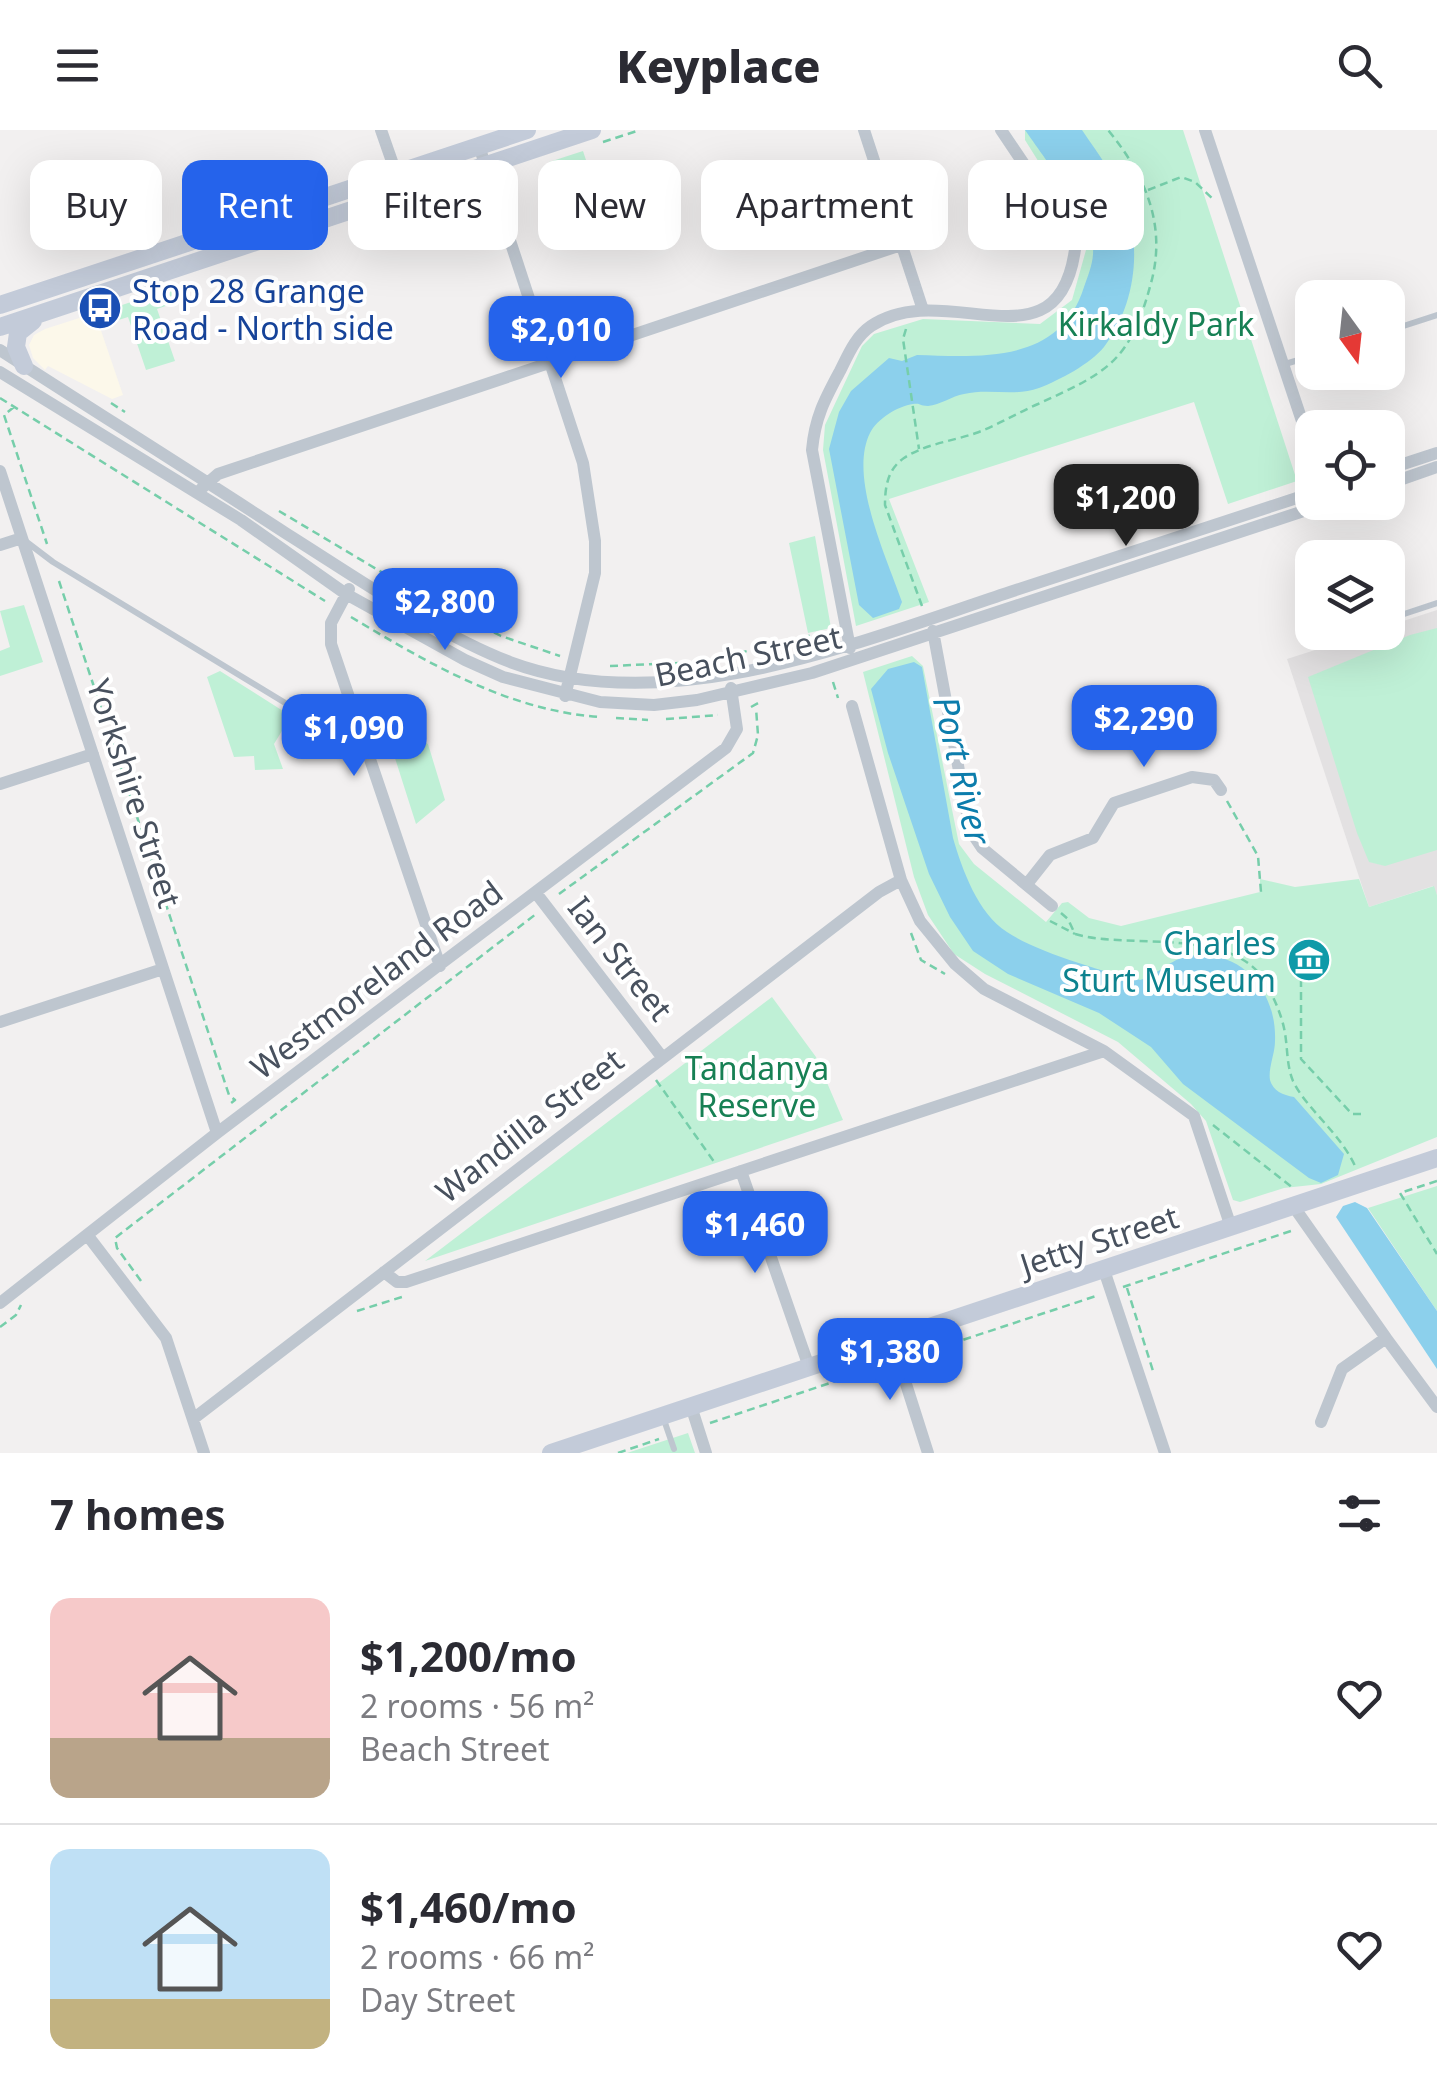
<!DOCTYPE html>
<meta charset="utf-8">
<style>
body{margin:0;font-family:"Noto Sans",sans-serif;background:#f7f7f7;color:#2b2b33;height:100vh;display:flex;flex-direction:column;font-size:38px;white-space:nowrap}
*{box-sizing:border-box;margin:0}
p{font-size:32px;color:#7c7c81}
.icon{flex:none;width:55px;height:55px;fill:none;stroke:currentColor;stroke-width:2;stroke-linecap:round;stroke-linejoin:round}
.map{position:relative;height:1323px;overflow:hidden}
.panel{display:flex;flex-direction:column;background:#fff;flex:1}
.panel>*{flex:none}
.top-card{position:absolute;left:30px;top:30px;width:1378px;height:90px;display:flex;gap:20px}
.needle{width:65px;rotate:165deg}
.tools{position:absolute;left:1295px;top:150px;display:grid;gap:20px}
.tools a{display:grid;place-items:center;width:110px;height:110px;border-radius:20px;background:#fff;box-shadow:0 10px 40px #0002;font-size:50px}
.price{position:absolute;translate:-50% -85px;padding:0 22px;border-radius:20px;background:#2563eb;color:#fff;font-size:32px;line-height:65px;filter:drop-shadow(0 2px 5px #0008)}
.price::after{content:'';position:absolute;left:50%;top:60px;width:30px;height:22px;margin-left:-15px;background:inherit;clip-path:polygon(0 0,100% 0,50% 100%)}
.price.selected{background:#222;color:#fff}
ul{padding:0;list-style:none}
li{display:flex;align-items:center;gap:30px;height:250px;padding:0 50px}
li+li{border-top:2px solid #e1e1e2}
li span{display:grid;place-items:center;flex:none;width:280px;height:200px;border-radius:20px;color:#555}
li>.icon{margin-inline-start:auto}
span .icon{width:120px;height:120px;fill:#fffc;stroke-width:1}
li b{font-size:42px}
h2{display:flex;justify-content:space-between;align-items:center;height:120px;padding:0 50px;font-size:42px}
.pill{padding:0 35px;border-radius:20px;background:#fff;box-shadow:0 10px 40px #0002;font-size:35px;line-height:90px}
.pill.selected{background:#2563eb;color:#fff}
header{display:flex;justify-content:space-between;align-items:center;height:130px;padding:0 50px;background:#fff;font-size:45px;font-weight:800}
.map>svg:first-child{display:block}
.commercial{fill:#fcf8ea}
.education{fill:#e3e1e2}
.green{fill:#bff0d6}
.water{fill:#8cd0ec}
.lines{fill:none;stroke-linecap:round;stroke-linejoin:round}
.path{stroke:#76ceaa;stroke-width:2.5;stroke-dasharray:8 5;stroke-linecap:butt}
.lane{stroke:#bec6cf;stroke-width:6}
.street{stroke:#bec6cf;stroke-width:12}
.secondary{stroke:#c3cbd9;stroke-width:18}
.labels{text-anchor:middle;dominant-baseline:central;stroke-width:8;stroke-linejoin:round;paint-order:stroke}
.transit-label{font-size:32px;fill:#164399;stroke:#fff;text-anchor:start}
.park-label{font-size:32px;fill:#178054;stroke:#fff}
.street-label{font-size:32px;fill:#48515e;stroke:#fff}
.culture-label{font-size:32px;fill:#0d838f;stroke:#fff;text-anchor:end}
.water-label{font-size:35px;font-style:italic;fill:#0c7dac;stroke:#fff}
</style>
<header><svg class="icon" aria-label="menu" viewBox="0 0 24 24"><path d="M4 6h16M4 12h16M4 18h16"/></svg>Keyplace<svg class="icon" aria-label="search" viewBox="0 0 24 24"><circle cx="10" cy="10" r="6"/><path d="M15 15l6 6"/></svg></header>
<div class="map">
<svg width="1437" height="1323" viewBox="0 0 1437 1323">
<rect width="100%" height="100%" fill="#f2f0f0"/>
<path class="commercial" d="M95,183L123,265L112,269L48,236L45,240L33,228L29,215L34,205L45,199Z"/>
<path class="education" d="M1437,480V765L1433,756L1369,777L1287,529L1368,503L1388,502V496Z"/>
<path class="green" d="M1025,0H1183L1297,351L1228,374L1194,272L889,369L929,472L856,496L823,320L825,295L862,216L874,204L923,189L1040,194L1072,170L1086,120L1082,101L1025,10Z
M583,21L608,96L574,107L549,32Z
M173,158L177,172L157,179L175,231L146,240L128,187L103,195L98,183Z
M815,406L831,498L808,503L789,413Z
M24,475L43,532L0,546V521L10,517L0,481Z
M1437,498V720L1385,736L1369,732L1357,703L1308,547L1410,505Z
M912,526L923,536L959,714L974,734L1046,792L1062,773L1068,772L1089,788L1121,796L1260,762V749L1295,757L1359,749L1369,777L1434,756L1437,765V1007L1321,1054L1284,1058L1240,1072L1233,1070L1206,991L1191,974L1118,912L985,844L954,824L928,785L914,747L863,542Z
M220,541L291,586L274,614L283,639L255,640L254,626L234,627L207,547Z
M424,612L428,614L445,670L416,694L394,625L395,621Z
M772,867L816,927L843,990L425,1131Z
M1437,1056V1181L1368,1078Z
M688,1303L695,1323H627Z"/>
<path class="water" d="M1025,0H1082C1099,25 1118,50 1127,79C1142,124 1133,179 1104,217C1090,234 1060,250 1039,258C1015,267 989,258 964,264C952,266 940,275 928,276C918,276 922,273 913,274C898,276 877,289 870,303C848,347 887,428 902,472L899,479L873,488L859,475L829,319L839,282L851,261L889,228L902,231L917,225C984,227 1060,233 1084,157C1088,146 1094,131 1093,119C1091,89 1043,26 1025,0Z
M914,532L922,537L953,708C962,739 978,784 1007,802C1037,822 1104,842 1140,850C1158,845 1170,829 1189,826C1241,818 1277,861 1275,911C1275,924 1268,938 1270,950C1273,961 1283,965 1294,967L1344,1024L1338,1045L1321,1053L1309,1048L1183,954L1151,917L1099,883L1008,844L973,821L950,787L929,744L888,623L871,559L888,539Z
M1355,1072L1367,1078L1437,1181V1239L1336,1087L1343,1076Z"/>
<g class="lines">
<path class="path" d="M603,12L640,0
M1148,60L1181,47L1195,52L1214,70
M906,199L903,209L919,319
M0,268L325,471
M111,273L125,282
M14,277L4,285L47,414
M279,381L415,462L501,506L560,526
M59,451L229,965L235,970L231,973
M922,476L885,375C885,356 888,339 904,328C925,314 953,311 976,303C998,295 1017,283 1038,274C1108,242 1130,232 1151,153C1167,95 1145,45 1108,0
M351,487C428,533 507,580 599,587
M610,536L702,532L809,506L823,507
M833,552L838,568
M751,577L760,572
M616,588L648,590
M666,589L718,585
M1227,671L1258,726L1261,762
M559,764L753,623L758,605L756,578
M1061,783L1068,789L1075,804C1128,820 1236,795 1267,855C1274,868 1281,884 1284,898C1288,916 1286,934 1293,951C1307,980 1340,1002 1356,1038
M1050,791L1075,804
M911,803L921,830L945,844
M1301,836V929L1352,984H1361
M656,950L715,1033
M1213,995L1293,1058
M1437,1051L1400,1063L1437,1124
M141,1151L117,1118L115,1108L536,784
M1123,1157L1291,1101
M1127,1158L1153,1241
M357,1181L402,1167
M0,1197L16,1185L21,1175
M914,1226L1096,1166
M710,1293L887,1234
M618,1323L659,1309"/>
<path class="lane" d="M1388,201L1437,185
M1285,234L1312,226
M24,410L53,432L366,622
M1395,487L1437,473
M663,1287L674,1319"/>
<path class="street" d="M381,0L403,63
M864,0L923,180
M1205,0L1312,321
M479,16L583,333L595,411V443L565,566
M0,220C96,282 192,342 287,404C354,446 437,504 510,532C668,591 859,512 1010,462C1111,429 1212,396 1312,363
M0,242L241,390L346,464L465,530L503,547L600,572L654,575L697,570L812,543L1331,372
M1388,339L1437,323
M0,341L217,1003
M1388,354L1437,337
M202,358L218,344L901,115
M0,415L22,408
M349,459L331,493V514L440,836
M933,501L970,700L982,718L1052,776
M850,518L812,320C815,287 825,269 840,241C848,225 855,207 871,196C947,145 1063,248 1076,111L1001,0
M852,576L901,750L920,791L955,834L984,859L1104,921L1194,986L1231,1097
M0,654L93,624
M1027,754L1050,725L1093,708L1114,673L1192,647L1214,650L1221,660
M536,763L662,927
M0,892L163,839
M741,1041L809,1237
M1294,1077L1386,1208
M88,1106L166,1208L204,1323
M1104,1140L1165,1323
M384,1142L397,1152H406L1104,921
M0,1173L217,1003L726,618L737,599L731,558
M892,1210L928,1323
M691,1276L706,1323
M193,1289L879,762L901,750
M1321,1292L1342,1239L1386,1208L1437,1277"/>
<path class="secondary" d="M0,175L527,0
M0,197L592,0
M24,236L16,217L18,203L33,191
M551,1323L1437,1028"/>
</g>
<defs>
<g id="bus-disc" transform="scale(2.25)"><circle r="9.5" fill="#1a4fb4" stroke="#fff"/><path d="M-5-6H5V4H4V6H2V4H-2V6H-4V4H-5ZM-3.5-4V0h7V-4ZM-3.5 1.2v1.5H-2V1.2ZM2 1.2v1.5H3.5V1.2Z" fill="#fff"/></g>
<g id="museum-disc" transform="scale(2.25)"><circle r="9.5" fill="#0f9aa8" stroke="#fff"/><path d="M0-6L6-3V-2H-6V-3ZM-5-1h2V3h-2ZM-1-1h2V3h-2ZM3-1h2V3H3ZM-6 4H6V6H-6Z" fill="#fff"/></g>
</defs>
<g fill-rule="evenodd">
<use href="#bus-disc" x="100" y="178"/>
<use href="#museum-disc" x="1309" y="830"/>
</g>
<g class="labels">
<g class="transit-label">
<text x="132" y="160">Stop 28 Grange<tspan x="132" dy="37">Road - North side</tspan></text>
</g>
<g class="park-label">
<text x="1156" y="193">Kirkaldy Park</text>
<text x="757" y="937">Tandanya<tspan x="757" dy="37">Reserve</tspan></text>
</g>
<g class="street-label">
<text transform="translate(748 525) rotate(-12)">Beach Street</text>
<text transform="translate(135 663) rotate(72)">Yorkshire Street</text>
<text transform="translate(621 828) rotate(52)">Ian Street</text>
<text transform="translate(376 849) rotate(-37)">Westmoreland Road</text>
<text transform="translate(529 995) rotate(-38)">Wandilla Street</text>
<text transform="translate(1099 1110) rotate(-18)">Jetty Street</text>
</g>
<g class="culture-label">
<text x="1276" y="812">Charles<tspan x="1276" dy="37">Sturt Museum</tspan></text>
</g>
<g class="water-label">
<text transform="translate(963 640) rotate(77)">Port River</text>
</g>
</g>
</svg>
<div class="tools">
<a><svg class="needle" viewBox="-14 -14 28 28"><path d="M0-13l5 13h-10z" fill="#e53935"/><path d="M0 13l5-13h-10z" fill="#7c7c81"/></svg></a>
<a><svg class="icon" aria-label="locate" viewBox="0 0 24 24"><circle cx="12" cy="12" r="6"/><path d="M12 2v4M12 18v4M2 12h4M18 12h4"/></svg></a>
<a><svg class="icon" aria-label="layers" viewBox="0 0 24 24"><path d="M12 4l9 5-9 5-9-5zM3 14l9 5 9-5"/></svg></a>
</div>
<b class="price" style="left:561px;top:251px">$2,010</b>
<b class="price selected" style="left:1126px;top:419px">$1,200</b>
<b class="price" style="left:445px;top:523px">$2,800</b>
<b class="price" style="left:1144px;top:640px">$2,290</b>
<b class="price" style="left:354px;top:649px">$1,090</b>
<b class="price" style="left:755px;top:1146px">$1,460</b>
<b class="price" style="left:890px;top:1273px">$1,380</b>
<div class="top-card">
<a class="pill">Buy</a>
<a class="pill selected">Rent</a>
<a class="pill">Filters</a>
<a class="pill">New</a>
<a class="pill">Apartment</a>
<a class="pill">House</a>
</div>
</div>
<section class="panel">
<h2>7 homes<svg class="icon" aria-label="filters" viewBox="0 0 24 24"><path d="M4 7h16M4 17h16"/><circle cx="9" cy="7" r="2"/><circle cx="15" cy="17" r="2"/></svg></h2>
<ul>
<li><span style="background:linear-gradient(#f6c9c9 70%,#b9a48a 0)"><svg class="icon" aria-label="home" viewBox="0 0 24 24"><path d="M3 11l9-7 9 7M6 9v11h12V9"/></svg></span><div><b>$1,200/mo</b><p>2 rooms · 56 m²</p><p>Beach Street</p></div><svg class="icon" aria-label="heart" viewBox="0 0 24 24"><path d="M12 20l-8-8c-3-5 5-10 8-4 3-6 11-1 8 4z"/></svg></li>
<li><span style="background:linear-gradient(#bfe0f5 75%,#c2b280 0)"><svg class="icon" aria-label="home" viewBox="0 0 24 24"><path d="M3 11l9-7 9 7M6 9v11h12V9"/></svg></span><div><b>$1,460/mo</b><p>2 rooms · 66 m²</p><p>Day Street</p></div><svg class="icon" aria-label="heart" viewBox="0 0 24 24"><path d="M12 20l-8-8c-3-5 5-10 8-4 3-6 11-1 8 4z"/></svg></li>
</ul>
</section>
